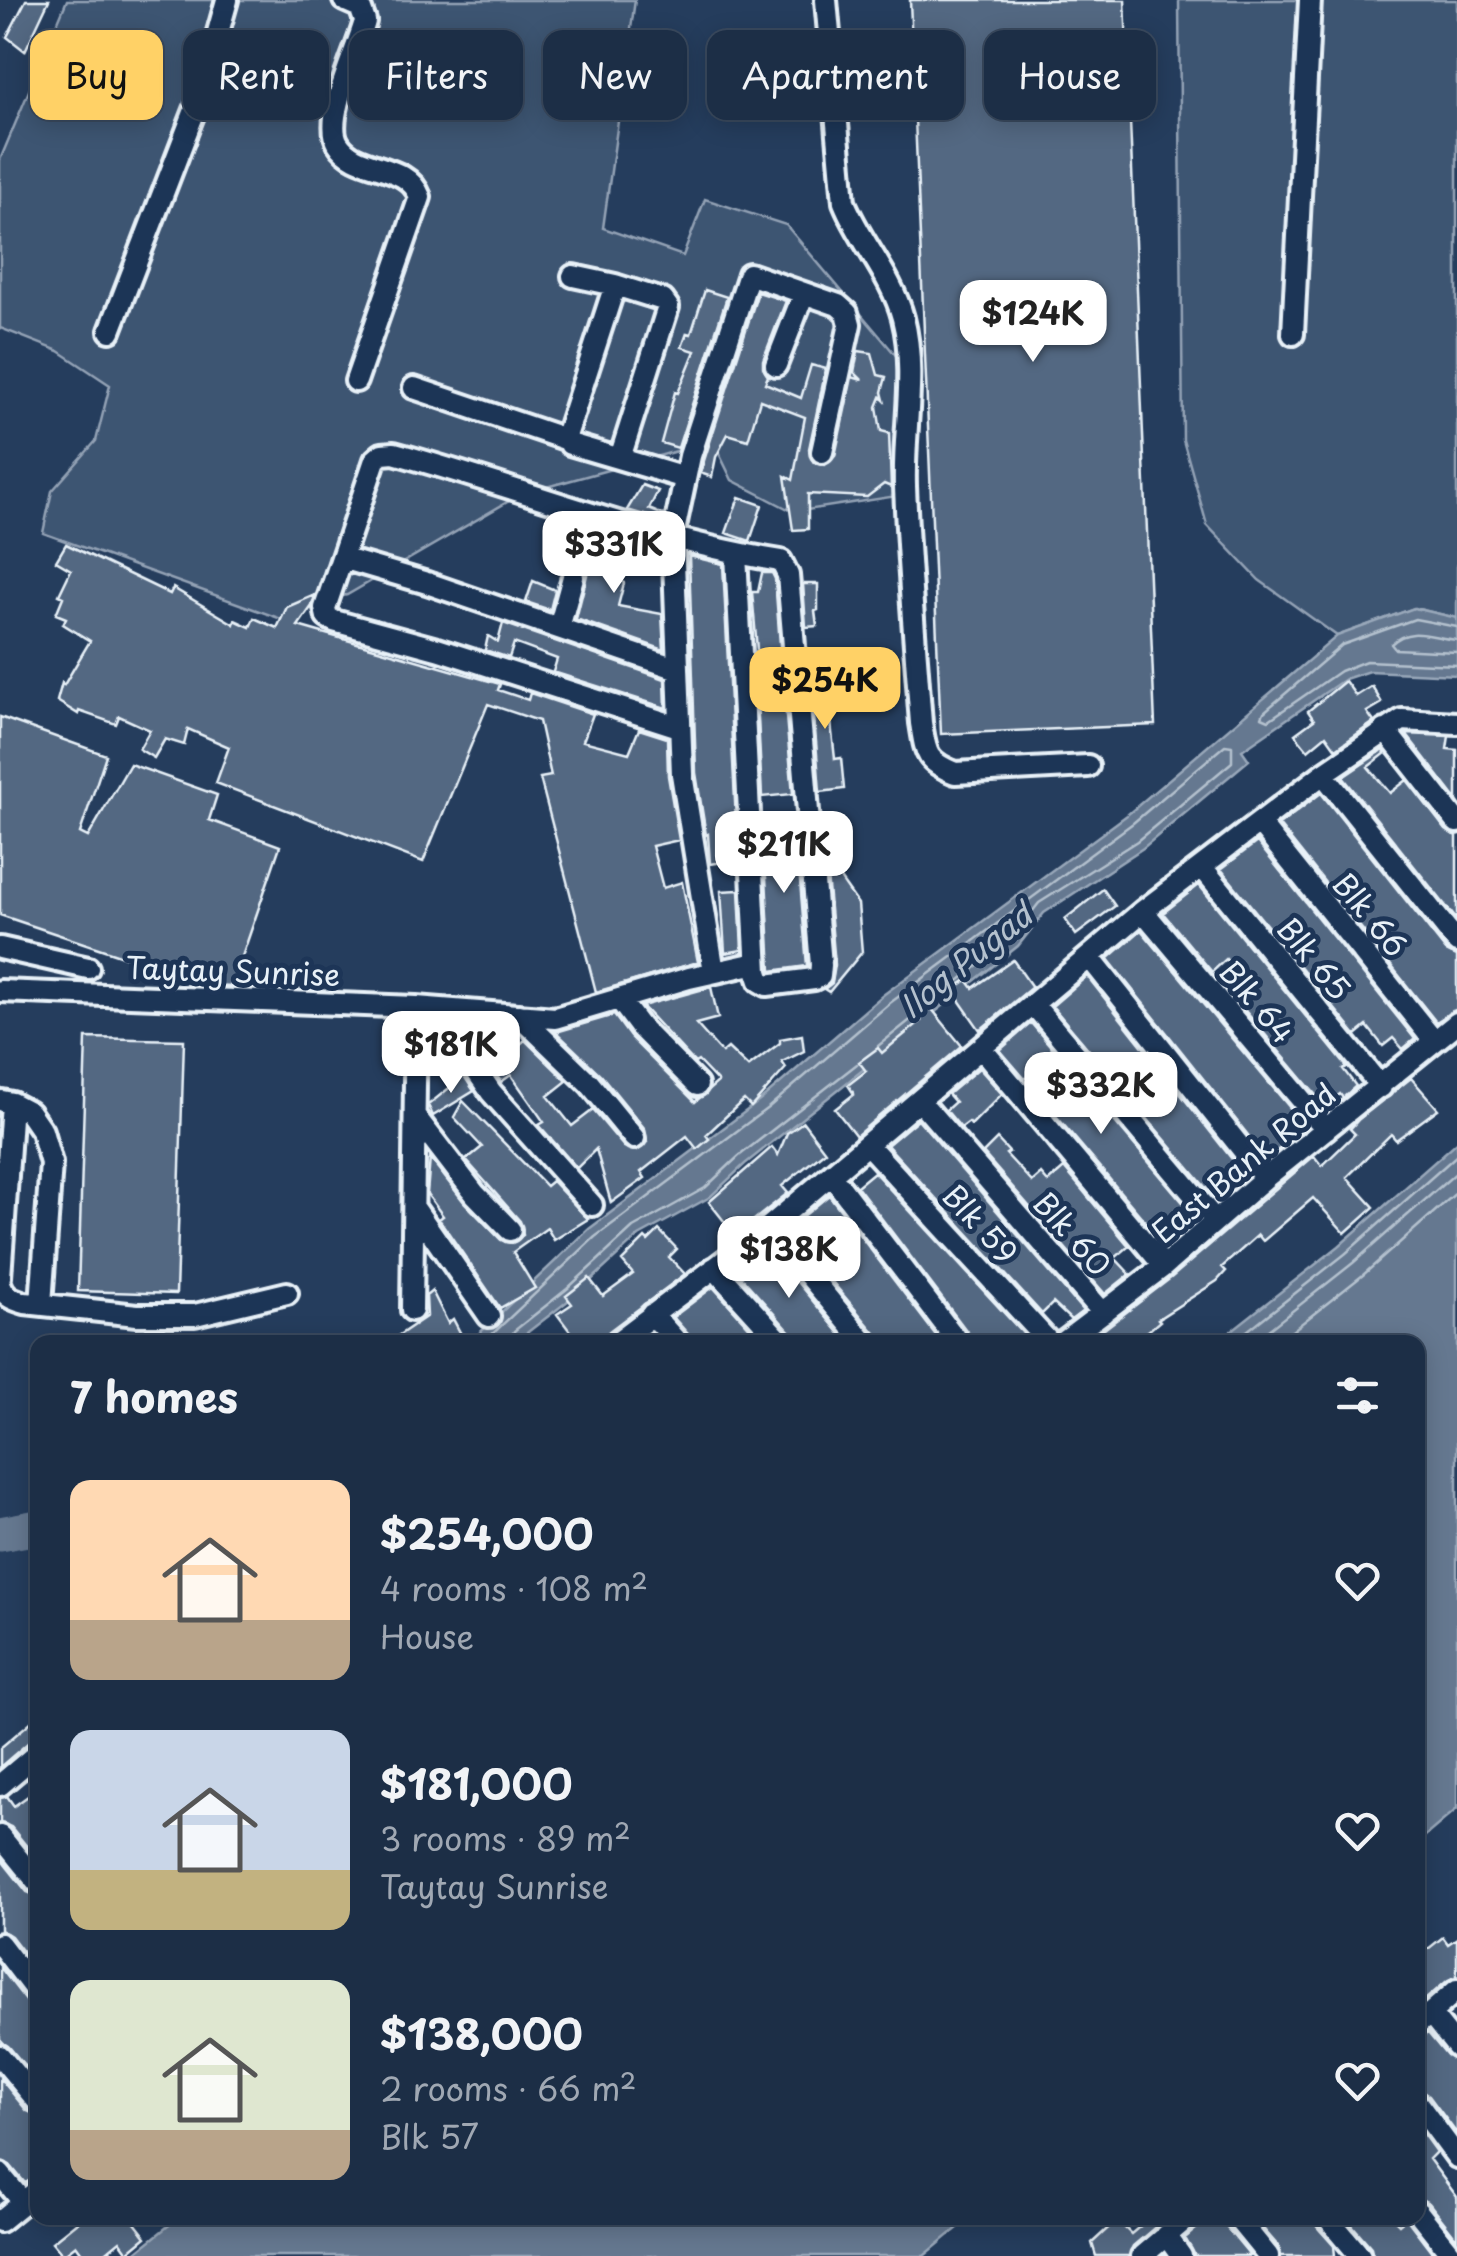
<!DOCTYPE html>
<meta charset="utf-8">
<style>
body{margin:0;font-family:"Playpen Sans",sans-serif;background:#293a51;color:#f1f3f6;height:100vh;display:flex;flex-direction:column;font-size:38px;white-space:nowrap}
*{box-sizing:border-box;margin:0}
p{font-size:32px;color:#a0a8b3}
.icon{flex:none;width:55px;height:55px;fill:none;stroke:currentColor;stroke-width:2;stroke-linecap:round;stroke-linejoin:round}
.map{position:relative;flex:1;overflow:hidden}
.panel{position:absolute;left:30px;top:1335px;width:1395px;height:890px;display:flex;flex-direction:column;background:#1c2e46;border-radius:20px;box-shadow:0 5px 25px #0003,0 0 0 2px #3a4a5f}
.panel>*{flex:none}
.banner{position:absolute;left:30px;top:30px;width:1398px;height:90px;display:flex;gap:20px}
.price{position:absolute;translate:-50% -85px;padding:0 22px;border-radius:20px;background:#fff;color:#222;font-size:32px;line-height:65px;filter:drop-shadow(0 2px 5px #0008)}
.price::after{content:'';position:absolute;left:50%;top:60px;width:30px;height:22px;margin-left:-15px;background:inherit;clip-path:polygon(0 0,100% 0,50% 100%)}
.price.current{background:#ffd166;color:#111}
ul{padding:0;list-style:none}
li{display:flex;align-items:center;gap:30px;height:250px;padding:0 40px}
li span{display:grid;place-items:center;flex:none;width:280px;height:200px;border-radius:20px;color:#555}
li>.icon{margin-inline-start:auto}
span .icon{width:120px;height:120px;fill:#fffc;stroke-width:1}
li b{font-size:42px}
h2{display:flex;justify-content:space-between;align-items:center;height:120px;padding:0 40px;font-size:42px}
.pill{padding:0 35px;border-radius:20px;background:#1c2e46;box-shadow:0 5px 25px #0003,0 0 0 2px #3a4a5f;font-size:35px;line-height:90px}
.pill.current{background:#ffd166;color:#111}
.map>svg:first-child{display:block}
.green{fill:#3e5472;stroke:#93a2b5;stroke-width:2.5}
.water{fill:#657890;stroke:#99a8ba;stroke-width:2.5}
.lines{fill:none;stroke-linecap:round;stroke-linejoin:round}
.shore{stroke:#b4c1ce;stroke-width:2.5}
.river{stroke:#657890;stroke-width:35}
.building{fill:#536782;stroke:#e8f1f8;stroke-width:2.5}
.minor-casing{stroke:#e8f1f8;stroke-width:28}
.minor{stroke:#1d3557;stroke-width:20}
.labels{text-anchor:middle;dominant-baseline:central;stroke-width:10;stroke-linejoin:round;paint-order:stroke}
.street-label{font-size:30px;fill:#e8f1f8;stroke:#1d3557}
.water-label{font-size:32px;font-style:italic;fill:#b4c1ce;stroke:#1d3557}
</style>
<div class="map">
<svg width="1457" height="2256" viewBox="0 0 1457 2256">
<rect width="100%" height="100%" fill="#253d5d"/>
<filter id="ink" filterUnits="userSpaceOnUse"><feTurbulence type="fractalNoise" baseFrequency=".01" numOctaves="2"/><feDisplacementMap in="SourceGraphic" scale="20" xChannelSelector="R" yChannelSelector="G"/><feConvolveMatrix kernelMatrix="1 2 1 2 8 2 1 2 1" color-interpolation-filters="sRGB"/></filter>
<g filter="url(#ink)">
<path class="green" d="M67,0H635L603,228L683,256L705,199L786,225L904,365L897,496L794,512L732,480L713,441L521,494L347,595L290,608L284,620L43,533L52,491L96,441L110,385L59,351L0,328V160Z
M1179,0H1457V618L1414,608L1337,636L1259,580L1207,525L1183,440Z"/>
<path class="water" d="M1414,608L1457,618V675L1369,671L1345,679L1242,750L1249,760L1143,848L1044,913L1018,946L745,1164L710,1197L639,1236L573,1297L515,1342H470L589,1229L762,1099L883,995L1127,815L1337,636Z
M1457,1142V1809L1418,1842V1342H1217L1339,1246Z
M178,2218H970L924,2256H131Z"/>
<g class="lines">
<path class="shore" d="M1457,627L1415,619L1342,645L1264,712L1262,717L1269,720L1340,671L1366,661L1457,665
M1457,640C1432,638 1411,625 1391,644L1395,649L1457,652
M484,1342L595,1237L769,1107L890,1003L1133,823L1225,745L1232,746V762L1137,841L1039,903L1011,939L878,1046
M510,1342L514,1331L567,1289L633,1228L705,1188L739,1156L857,1064
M1233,1342L1345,1254L1457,1155
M1253,1342L1353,1263L1457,1172
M1278,1342L1363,1275L1457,1192"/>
<path class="river" d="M0,1534L38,1527"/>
</g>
<path class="building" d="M26,0H49L25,51L7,37Z
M910,0H1125L1155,725L941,734Z
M705,290L727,297L678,448L661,443L675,392L678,393L695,351L682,347L687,333L691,334Z
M758,292L786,301L763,360V368L768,376L765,383L801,398L811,365L826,369L809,449L814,463L825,465L835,456L852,377L862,380L854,372L858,351L872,353L878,375L886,377L882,392L884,400L881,397L877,407L881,431L889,433L891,487L884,484L867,497L808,494V529L793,530L785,476L793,480L805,417L760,400L748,440L728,434L716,457L712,477L700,473Z
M642,485L658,491L649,509L663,515L662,520L627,510Z
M739,497L762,505L750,541L726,533Z
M605,532L628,539L613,577L624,583L618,606L662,614L664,650L576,619L589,567L582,564L592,538Z
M66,544L170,594L173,588L234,624L235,620L250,627L254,618L277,628L287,607L315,595L312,606L298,626L500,684L498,690L528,700L530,693L593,714L583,741L629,753L639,729L667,738L668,776L679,840L652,846L663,888L682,882L698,962L596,992L540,778L551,776L539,721L488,704L423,862L216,783L229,747L188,729L184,745L165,739L154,758L139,749L150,730L119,716L116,724L79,711L78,714L57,701L62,683L64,685L90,641L63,624L66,618L56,614L63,597L59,595L71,570L56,561Z
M689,556L723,564L738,860L710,864L708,834L706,835L696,773Z
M762,573H772L775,579L781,658L758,661L752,592H758Z
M533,581L555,590L550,610L526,602Z
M803,584H818V610L815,611L817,626L806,627Z
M503,623L665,679L666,708L553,672L557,659L514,643L509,658L485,650L488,636L498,642Z
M810,666H828L832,732L835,759L841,758L844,789L820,792Z
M765,676L768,706L785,705L793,794L762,797L756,677Z
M1345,681L1356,696L1372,686L1382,703L1367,712L1374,722L1336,749L1326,735L1308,750L1295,734L1314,720L1308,711Z
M0,717L106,755L80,833L88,837L130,764L217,795L209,820L280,846L232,986L209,985L0,915Z
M1406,734L1449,736L1447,749L1457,750V800Z
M1383,750L1386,753L1368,767L1390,793L1407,780L1446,830L1457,836V920L1343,777Z
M1321,793L1446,951L1457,956V1009L1436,1022L1279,825Z
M822,819H840L841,834H845L841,880L858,904L862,952L829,992L824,989L832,983L835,965Z
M795,820L807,966L771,971L763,821Z
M1257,842L1415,1039L1403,1049L1393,1038L1383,1046L1367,1026L1356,1035L1221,869Z
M1199,885L1347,1067L1343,1069L1356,1086L1343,1098L1340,1094L1325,1106L1236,1000L1250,988L1226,959L1212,972L1163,913Z
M1103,889L1115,906L1076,935L1065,919Z
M739,890L742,950L725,953L721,891Z
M1141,930L1306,1127L1267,1159L1108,959Z
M1013,960L1032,987L980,1030L952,990L967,980L973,988Z
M1087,976L1239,1168L1234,1162L1219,1191L1224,1196L1217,1201L1052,1006Z
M711,987L718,1018L696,1024L722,1053L728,1048L748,1067L780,1043V1039L802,1035L804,1051L782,1062L786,1068L751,1107L744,1100L737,1106L706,1135L709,1139L697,1149L687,1136L641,1172L645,1178L611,1203L596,1149L577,1168L539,1125L544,1122L511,1075L501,1082L479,1050L493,1040L501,1051L512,1040L518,1046L525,1040L567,1081L548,1096L572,1126L593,1110L624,1147L637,1151L647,1142L645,1129L601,1075L556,1032L614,1015L630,1037L695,1102L718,1082L698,1061L695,1063L642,1006Z
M931,1008L962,1046L856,1136L835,1109L854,1094L848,1085L866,1071L859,1062L878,1048L882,1053L921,1021L918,1018Z
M1031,1023L1197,1219L1166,1246L1041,1098L1055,1083L1040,1067L1025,1079L1000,1050Z
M86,1038L184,1040L176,1294L78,1291Z
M979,1068L1002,1094L971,1125L969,1122L961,1128L946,1110L955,1102L948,1094Z
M464,1076L474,1091L433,1116L428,1105Z
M1411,1078L1438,1109L1396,1140L1391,1134L1347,1177L1374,1207L1345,1233L1313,1198L1263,1241L1258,1235L1222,1267L1226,1271L1217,1281L1158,1319L1160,1321L1135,1342H1092L1090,1340L1172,1277L1314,1156L1322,1166L1355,1134L1350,1129L1359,1119Z
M463,1101L546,1186L552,1181L588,1219L554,1240L547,1228L513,1252L535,1288L500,1308L439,1219L443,1216L427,1194L430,1158L464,1202L501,1240L512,1243L523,1235L520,1221L466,1160L482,1147L454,1117Z
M918,1119L1083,1311L1071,1320L1053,1303L1042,1314L887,1145Z
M803,1122L825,1151L782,1186L788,1193L735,1235L709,1202L772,1147L778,1155L787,1133Z
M997,1139L1009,1152L1006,1154L1032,1182L1041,1174L1048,1182L1064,1168L1129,1246L1115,1258L1130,1274L1105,1294L983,1153Z
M874,1172L1031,1342H971L969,1334L857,1186Z
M829,1195L941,1342H877L875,1333L788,1229Z
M659,1230L677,1249L669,1257L685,1274L609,1331L603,1342H578L557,1314L572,1304L566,1296L589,1278L603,1296L633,1274L622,1261L645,1238L648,1241Z
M772,1252L847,1342H795L791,1333L735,1270L751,1258L758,1266Z
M713,1287L763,1342H690L688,1334L673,1317Z
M432,1291L448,1323L453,1319L465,1342H389L427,1316L426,1296Z
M38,1716V1740L29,1742L0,1767V1748Z
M38,1789V1860L11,1827L0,1823V1798L7,1796L14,1806Z
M0,1858L27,1892L38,1896V1971L11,1936L0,1930Z
M1443,1937L1448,1944L1457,1938V1977L1448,1980L1418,2006V1957Z
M0,1967L27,2002L38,2007V2080L0,2039Z
M1428,2033L1447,2056L1457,2060V2134L1429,2096L1418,2090V2037Z
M0,2078L27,2111L38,2115V2176L25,2183L10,2165L0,2161Z
M1418,2127L1436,2152L1429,2159L1457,2197V2239L1429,2203L1418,2198Z
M82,2218H131L146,2237L128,2252L120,2241L102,2256H84L76,2245L63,2255L52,2242Z
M1150,2218H1166L1133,2246L1129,2256H1096L1092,2243L1117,2220L1131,2234Z
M1200,2218H1224L1226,2227L1250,2256H1195L1185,2238L1197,2228Z
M1254,2218H1315L1317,2227L1334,2246L1335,2256H1281L1279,2247Z
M1346,2218H1393L1399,2224L1406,2218L1435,2256H1373L1371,2247Z"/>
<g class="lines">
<g class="minor-casing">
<path id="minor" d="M344,0L360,7L365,21C358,49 323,118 338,143C356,173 407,161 420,197L356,381
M826,0L844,202C860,242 892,276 903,318C917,373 903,430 905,486C908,565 915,644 921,723C926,753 925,761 955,773L1088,766
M573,276L615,285L566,436L570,444L685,478
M615,285L663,300L668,307L620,458
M110,331L200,97L227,0
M1293,334L1310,0
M776,365L804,293
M414,388L568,440
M342,558L427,583L678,669
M559,628L573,577
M679,727L437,649L334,621L327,617L325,608L375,460L382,454L394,453C523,488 648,540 781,561L788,575L821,965L820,976L814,979L767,985L760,981L757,972L736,554
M1385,730L1457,822
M1323,774L1457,942
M1261,825L1434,1041
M1202,867L1381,1087
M1143,911L1326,1129
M0,948L88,968
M1090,958L1265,1178
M714,972L682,774L673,536L690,456L749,274L838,305L847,313L850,324L822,452
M0,991L416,1007L555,1018L689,978L756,963
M619,999L640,1027L697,1085
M1033,1004L1215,1220
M434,1009L491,1092L592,1205
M519,1015L590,1084L634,1138
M982,1049L1164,1266
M920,1101L1103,1313
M12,1103L29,1112L42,1131L51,1163L41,1304
M416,1117L475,1194L510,1230
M868,1145L1049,1342
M831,1175L958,1342
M415,1209L489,1316
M769,1227L864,1342
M714,1268L781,1342
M0,1277L12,1103L2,1101
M0,1283C4,1296 11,1299 25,1303L137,1315H195L287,1293
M412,1310L416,1007
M652,1314L677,1342
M617,1342L769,1227L1143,911L1323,774L1402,720L1457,723
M1064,1342L1164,1266L1265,1178L1457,1023
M0,1785L38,1753
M0,1836L38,1883
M0,1944L38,1994
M1430,2013L1457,2047
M1418,2024L1457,1990
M0,2056L38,2102
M1418,2104L1457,2157
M0,2174L23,2202
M1418,2212L1453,2256
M1237,2218L1268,2256
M1328,2218L1360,2256
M0,2221L38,2190
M1166,2235L1181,2256
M1142,2256L1187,2218"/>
</g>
<use href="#minor" class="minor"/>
</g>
</g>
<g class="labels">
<g class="street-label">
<text transform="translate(1371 914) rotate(51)">Blk 66</text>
<text transform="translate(1315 958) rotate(51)">Blk 65</text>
<text transform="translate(233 970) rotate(2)">Taytay Sunrise</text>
<text transform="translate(1258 1001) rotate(50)">Blk 64</text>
<text transform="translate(1243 1162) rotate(-40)">East Bank Road</text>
<text transform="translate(981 1223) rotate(48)">Blk 59</text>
<text transform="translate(1073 1233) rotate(49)">Blk 60</text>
</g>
<g class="water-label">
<text transform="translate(965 960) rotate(-39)">Ilog Pugad</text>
</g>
</g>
</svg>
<b class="price" style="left:1033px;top:365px">$124K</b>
<b class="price" style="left:614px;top:596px">$331K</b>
<b class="price current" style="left:825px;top:732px">$254K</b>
<b class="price" style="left:784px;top:896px">$211K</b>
<b class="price" style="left:451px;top:1096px">$181K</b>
<b class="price" style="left:1101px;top:1137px">$332K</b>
<b class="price" style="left:789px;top:1301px">$138K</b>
<div class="banner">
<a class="pill current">Buy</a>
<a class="pill">Rent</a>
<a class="pill">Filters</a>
<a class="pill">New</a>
<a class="pill">Apartment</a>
<a class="pill">House</a>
</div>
<section class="panel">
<h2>7 homes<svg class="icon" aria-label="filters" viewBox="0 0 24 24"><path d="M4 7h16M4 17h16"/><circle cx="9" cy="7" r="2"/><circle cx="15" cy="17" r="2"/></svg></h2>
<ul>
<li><span style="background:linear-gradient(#ffd9b3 70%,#b9a48a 0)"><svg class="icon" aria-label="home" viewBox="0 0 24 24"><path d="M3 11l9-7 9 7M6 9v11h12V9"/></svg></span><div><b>$254,000</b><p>4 rooms · 108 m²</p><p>House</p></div><svg class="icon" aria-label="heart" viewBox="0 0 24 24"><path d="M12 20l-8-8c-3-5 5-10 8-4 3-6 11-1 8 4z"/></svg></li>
<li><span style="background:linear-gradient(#c9d6e8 70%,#c2b280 0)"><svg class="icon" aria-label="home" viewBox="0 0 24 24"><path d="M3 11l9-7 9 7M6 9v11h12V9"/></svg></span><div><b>$181,000</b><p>3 rooms · 89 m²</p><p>Taytay Sunrise</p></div><svg class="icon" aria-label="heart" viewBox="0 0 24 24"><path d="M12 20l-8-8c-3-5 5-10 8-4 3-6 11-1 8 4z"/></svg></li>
<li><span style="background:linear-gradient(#dfe7d0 75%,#b9a48a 0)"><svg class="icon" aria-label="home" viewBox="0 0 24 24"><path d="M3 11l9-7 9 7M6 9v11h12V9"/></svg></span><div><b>$138,000</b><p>2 rooms · 66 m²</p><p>Blk 57</p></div><svg class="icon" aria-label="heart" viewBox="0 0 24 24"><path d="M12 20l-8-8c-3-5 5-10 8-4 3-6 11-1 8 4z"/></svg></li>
</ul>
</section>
</div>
